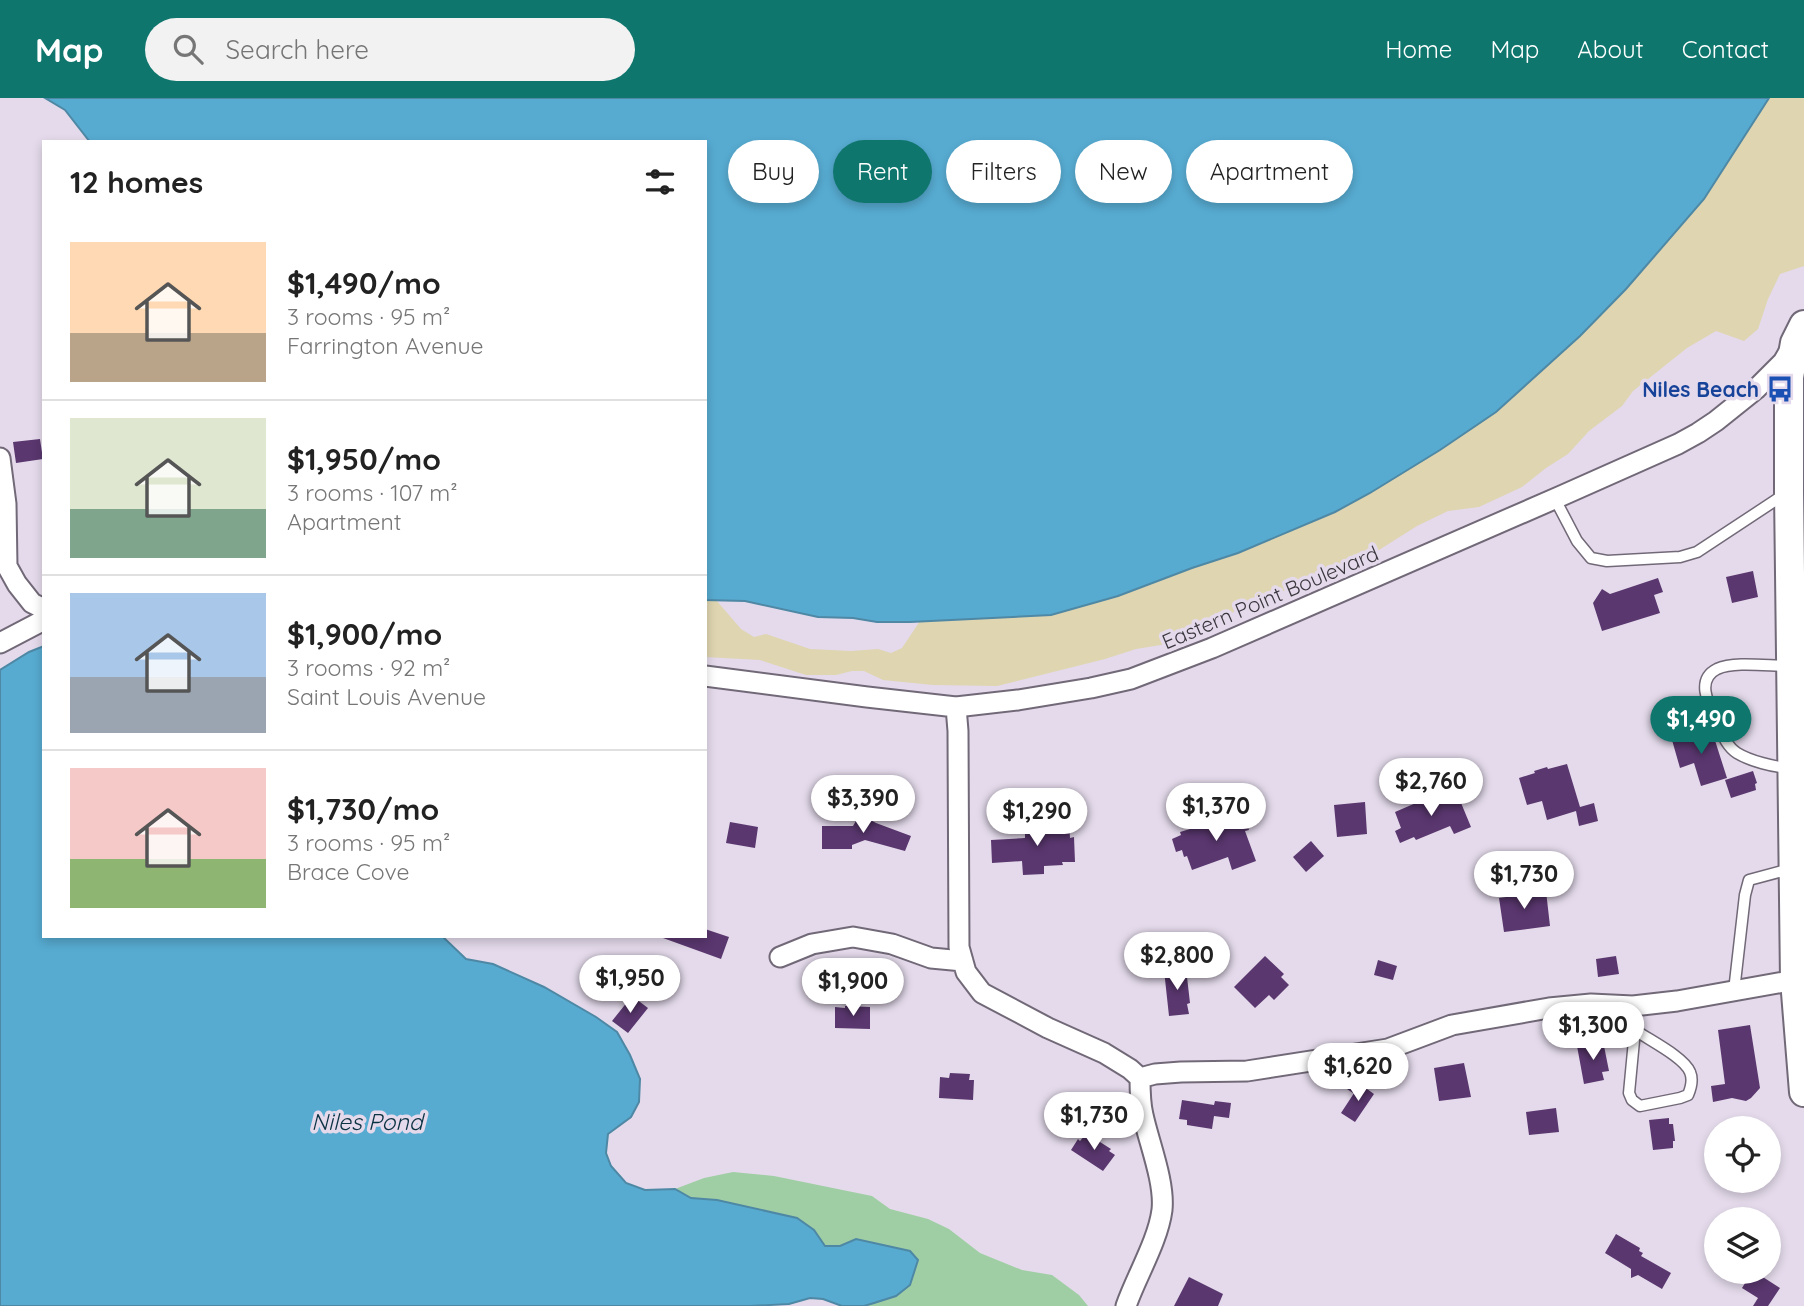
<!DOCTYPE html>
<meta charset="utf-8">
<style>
body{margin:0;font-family:Quicksand,sans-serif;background:#f2f2f2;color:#222;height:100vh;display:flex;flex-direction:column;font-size:26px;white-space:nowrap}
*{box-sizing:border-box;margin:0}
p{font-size:23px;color:#767676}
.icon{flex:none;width:38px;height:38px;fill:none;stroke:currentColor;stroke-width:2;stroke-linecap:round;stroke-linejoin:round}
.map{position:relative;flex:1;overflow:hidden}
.details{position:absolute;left:42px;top:42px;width:665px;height:798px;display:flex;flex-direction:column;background:#fff;border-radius:0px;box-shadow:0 4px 10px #0003}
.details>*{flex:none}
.banner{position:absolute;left:728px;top:42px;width:665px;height:63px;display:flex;gap:14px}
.buttons{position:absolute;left:1704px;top:1018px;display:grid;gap:14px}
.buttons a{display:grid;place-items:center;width:77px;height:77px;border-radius:50%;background:#fff;box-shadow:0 4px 10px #0003;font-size:35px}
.price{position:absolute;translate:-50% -60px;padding:0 16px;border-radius:24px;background:#fff;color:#222;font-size:23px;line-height:46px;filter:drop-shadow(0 2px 4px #0008)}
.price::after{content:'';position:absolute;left:50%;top:42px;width:21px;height:16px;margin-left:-10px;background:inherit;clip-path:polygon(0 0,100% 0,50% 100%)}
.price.active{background:#0f766e;color:#fff}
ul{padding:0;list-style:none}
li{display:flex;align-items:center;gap:21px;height:175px;padding:0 28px}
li+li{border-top:2px solid #e0e0e0}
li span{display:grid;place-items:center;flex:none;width:196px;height:140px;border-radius:0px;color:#555}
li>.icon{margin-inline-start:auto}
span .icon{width:84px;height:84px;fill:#fffc;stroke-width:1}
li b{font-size:30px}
h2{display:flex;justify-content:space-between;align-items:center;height:84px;padding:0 28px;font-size:30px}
.chip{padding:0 24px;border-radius:32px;background:#fff;box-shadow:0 4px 10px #0003;font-size:24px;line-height:63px}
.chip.active{background:#0f766e;color:#fff}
header{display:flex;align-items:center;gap:42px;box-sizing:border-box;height:98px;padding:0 35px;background:#0f766e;color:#fff}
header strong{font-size:33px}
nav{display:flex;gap:38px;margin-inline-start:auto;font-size:24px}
.search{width:490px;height:63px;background:#f2f2f2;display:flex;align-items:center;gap:18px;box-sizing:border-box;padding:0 24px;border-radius:38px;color:#767676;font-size:26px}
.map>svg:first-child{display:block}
.green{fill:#a0cea4}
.sand{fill:#dfd5b0}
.water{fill:#57abd1;stroke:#4e88a5;stroke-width:2}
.building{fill:#5a376f}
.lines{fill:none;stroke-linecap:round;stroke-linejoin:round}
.lane-casing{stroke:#726978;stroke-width:13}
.street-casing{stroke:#726978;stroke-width:23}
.secondary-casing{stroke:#726978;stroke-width:32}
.lane{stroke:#fff;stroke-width:10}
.street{stroke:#fff;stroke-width:19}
.secondary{stroke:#fff;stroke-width:28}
.labels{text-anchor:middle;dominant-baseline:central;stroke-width:7;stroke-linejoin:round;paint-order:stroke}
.transit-label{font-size:21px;font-weight:bold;fill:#164399;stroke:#e4daeb;text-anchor:end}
.street-label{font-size:21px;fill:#3a363d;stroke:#e4daeb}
.water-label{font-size:23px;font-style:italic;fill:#0b3243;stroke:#e4daeb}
</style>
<header>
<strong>Map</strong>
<div class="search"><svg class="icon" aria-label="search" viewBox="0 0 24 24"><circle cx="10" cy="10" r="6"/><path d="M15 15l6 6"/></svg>Search here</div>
<nav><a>Home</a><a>Map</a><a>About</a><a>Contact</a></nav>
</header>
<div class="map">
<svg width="1804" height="1208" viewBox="0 0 1804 1208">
<rect width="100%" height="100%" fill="#e4daeb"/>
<path class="green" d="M733,1074L774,1078L872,1098L890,1111L928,1121L949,1131L980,1155L1022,1172L1052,1177L1079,1197L1088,1208H864L896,1198L910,1154L856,1141L840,1148H825L814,1132L797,1120L717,1102L691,1100L675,1091L704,1080Z"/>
<path class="sand" d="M1769,0H1804V168L1780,176L1768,201L1758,231L1744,243L1716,233L1687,250L1633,293L1622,308L1589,333L1568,356L1546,370L1522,389L1479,409L1448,413L1417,428L1379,452L1318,482L1286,492L1222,519L1199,533L1167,546L1136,551L1105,561L997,588L933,587L883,582L864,573H852L836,577H806L760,562L705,559V502H716L741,531L754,539L766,536L810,551L851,553L878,551L891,555L902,550L920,523L1051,517L1118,498L1192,470L1238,455L1370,395L1440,352L1496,314L1580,238L1626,191L1704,101Z"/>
<path class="water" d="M45,0H1769L1704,101L1626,191L1580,238L1496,314L1440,352L1370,395L1335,414L1238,455L1192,470L1118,498L1051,517L910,524H877L853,520L818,519L745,503L705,502V44H90L65,12Z
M44,548V838H442L466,861L493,866L544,889L596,919L617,934L630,957L640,981L639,1004L631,1019L608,1036L606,1055L611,1068L626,1085L645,1092L675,1091L691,1100L717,1102L797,1120L814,1132L825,1148H840L856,1141L910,1153L918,1162L910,1187L896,1198L874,1205L864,1208H842L823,1201L810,1200L789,1206L750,1208H0V572L29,554Z"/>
<path class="building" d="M40,341L43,361L16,365L13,344Z
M1753,473L1758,499L1732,505L1726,479Z
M1658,480L1663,494L1654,497L1660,515L1602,533L1593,505L1602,491L1610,496Z
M1711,630L1727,680L1701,688L1694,665L1680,670L1672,642Z
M1567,666L1580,709L1594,705L1598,723L1579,728L1576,713L1547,722L1542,703L1527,707L1519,680L1535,675L1534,673L1547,669L1548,671Z
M1753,673L1757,685L1755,686L1756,692L1731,700L1725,682Z
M1439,695L1443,706L1459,700L1471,729L1454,736L1450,728L1416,742L1414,739L1400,745L1395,733L1401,730L1395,714Z
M1365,704L1367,736L1337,739L1334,707Z
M860,716L876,725L911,738L905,753L865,742L852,747V751H822V728H853Z
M1213,717L1215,725L1235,718L1237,722L1245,720L1249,732L1245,733L1256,763L1232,772L1228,759L1192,772L1187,758L1184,759L1182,752L1176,754L1172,741L1181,737L1180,734L1200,728L1198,722Z
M730,724L758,729L755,750L726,745Z
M1069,724L1070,740L1074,739L1075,764H1062L1063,767L1044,768V776L1023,777L1022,763L992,765L991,742L1025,740V726Z
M1311,743L1324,758L1306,774L1293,759Z
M1512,789L1517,797L1546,793L1550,828L1504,834L1499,800L1506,799Z
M705,831L729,839L721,861L663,840V838H705Z
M1265,858L1284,876L1281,879L1289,887L1274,902L1269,897L1255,910L1234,889Z
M1616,858L1619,876L1598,879L1596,861Z
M1378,862L1397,868L1393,882L1374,877Z
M1182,870L1183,880L1187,879L1190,905L1187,906L1189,916L1169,918L1164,872Z
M632,898L648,910L628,935L612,923Z
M845,908L870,909V931L835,930V909L845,910Z
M1750,927L1760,990L1751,1000L1746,1003L1732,1000L1713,1004L1711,988L1725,986L1718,932Z
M1603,943L1609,973L1602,974L1604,982L1584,986L1577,948Z
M1464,965L1471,999L1439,1003L1434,970Z
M1347,971L1362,982L1353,995L1338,985Z
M950,975L970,976L969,982H974L973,1002L939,1000L940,979L949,980Z
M1360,986L1374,996L1355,1024L1341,1015Z
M1182,1002L1214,1007L1215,1003L1231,1005L1229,1020L1214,1018L1212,1031L1187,1027V1022L1179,1021Z
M1556,1010L1559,1034L1529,1037L1526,1014Z
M1669,1020V1026H1673L1675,1043H1673V1050L1653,1052L1649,1022Z
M1085,1037L1088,1039L1089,1037L1111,1051L1109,1053L1115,1057L1103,1073L1071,1052L1078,1041L1080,1043Z
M1616,1136L1640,1150L1639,1153L1643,1155L1641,1158L1671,1175L1662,1191L1638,1177L1631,1180V1171L1605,1155Z
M1752,1174H1755L1780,1190L1768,1208H1753L1758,1200L1742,1190Z
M1189,1179L1223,1196L1218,1208H1174Z"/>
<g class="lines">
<g class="lane-casing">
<path id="lane" d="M1555,401L1577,443L1591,460L1607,463L1680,459L1697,454L1785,396
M1787,568C1768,568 1734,563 1717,571C1695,582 1709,607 1717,624C1722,635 1726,648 1737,655C1750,663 1774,669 1789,670
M1734,893L1745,797L1749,782L1790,771
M1633,908L1635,932L1629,995L1632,1002L1640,1008L1680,1000L1688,997C1691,990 1693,981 1690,974C1684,959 1649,942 1635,932"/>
</g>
<g class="street-casing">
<path id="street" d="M0,360L6,406L7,468L17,486L32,505L44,511
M0,545L44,522
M705,578L867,599L956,609L1018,602L1091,590L1131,581L1212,550L1561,398L1678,346L1698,335L1716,323L1756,291L1783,264L1790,252
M956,609L958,633L959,849L966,874L982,895L1048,930L1104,955L1130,971L1140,980
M780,859L812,846L853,839L892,846L931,860L963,863
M1140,980L1155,976L1181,974L1247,973L1388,951L1452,927L1549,910L1591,906L1633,908L1677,903L1795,882
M1126,1208C1136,1179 1158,1143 1162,1112C1165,1084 1149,1045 1143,1017C1140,1005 1140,993 1140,980"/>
</g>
<g class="secondary-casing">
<path id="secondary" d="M1804,227L1795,245L1789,279V394L1795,882L1804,994"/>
</g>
<use href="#lane" class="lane"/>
<use href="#street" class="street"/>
<use href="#secondary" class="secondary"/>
</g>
<defs>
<g id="bus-bare" transform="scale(2.1)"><path d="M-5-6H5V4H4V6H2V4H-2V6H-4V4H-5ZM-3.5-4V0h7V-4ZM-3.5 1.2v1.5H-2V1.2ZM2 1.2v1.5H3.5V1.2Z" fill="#1a4fb4" stroke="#e4daeb" stroke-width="2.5" paint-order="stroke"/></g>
</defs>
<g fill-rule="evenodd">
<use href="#bus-bare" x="1780" y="291"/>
</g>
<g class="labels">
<g class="transit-label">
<text x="1759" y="291">Niles Beach</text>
</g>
<g class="street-label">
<text transform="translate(1270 499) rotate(-23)">Eastern Point Boulevard</text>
</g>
<g class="water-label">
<text x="367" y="1023">Niles Pond</text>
</g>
</g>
</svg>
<div class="buttons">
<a><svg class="icon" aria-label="locate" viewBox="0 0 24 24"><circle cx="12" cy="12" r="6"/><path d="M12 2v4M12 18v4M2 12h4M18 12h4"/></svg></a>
<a><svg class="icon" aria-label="layers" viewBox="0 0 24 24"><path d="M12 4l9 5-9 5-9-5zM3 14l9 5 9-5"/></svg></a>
</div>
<b class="price active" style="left:1701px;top:658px">$1,490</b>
<b class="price" style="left:1431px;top:720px">$2,760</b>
<b class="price" style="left:863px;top:737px">$3,390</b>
<b class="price" style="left:1216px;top:745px">$1,370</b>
<b class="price" style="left:1037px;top:750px">$1,290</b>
<b class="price" style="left:1524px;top:813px">$1,730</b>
<b class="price" style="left:1177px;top:894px">$2,800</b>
<b class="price" style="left:630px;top:917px">$1,950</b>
<b class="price" style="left:853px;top:920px">$1,900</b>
<b class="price" style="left:1593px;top:964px">$1,300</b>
<b class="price" style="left:1358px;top:1005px">$1,620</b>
<b class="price" style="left:1094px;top:1054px">$1,730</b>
<div class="banner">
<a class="chip">Buy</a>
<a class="chip active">Rent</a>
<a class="chip">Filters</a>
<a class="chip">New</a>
<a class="chip">Apartment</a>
</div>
<section class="details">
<h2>12 homes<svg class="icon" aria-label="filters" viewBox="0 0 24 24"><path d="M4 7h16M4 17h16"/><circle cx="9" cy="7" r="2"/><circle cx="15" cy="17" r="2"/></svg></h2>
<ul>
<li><span style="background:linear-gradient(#ffd9b3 65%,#b9a48a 0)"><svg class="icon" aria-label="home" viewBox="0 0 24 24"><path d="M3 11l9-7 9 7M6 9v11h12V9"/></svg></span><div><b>$1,490/mo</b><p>3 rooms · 95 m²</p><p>Farrington Avenue</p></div></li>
<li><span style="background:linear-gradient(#dfe7d0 65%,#7fa58c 0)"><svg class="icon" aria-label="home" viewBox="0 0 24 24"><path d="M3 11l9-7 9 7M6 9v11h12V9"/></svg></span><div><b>$1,950/mo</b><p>3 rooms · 107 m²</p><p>Apartment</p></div></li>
<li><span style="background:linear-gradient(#a9c7e8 60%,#9aa5b1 0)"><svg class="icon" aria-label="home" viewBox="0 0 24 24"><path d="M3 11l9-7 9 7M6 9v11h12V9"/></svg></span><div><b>$1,900/mo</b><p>3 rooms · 92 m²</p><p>Saint Louis Avenue</p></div></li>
<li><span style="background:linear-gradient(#f6c9c9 65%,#8fb573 0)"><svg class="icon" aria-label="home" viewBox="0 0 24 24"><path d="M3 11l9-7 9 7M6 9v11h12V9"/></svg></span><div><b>$1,730/mo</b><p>3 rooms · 95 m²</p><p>Brace Cove</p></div></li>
</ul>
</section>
</div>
